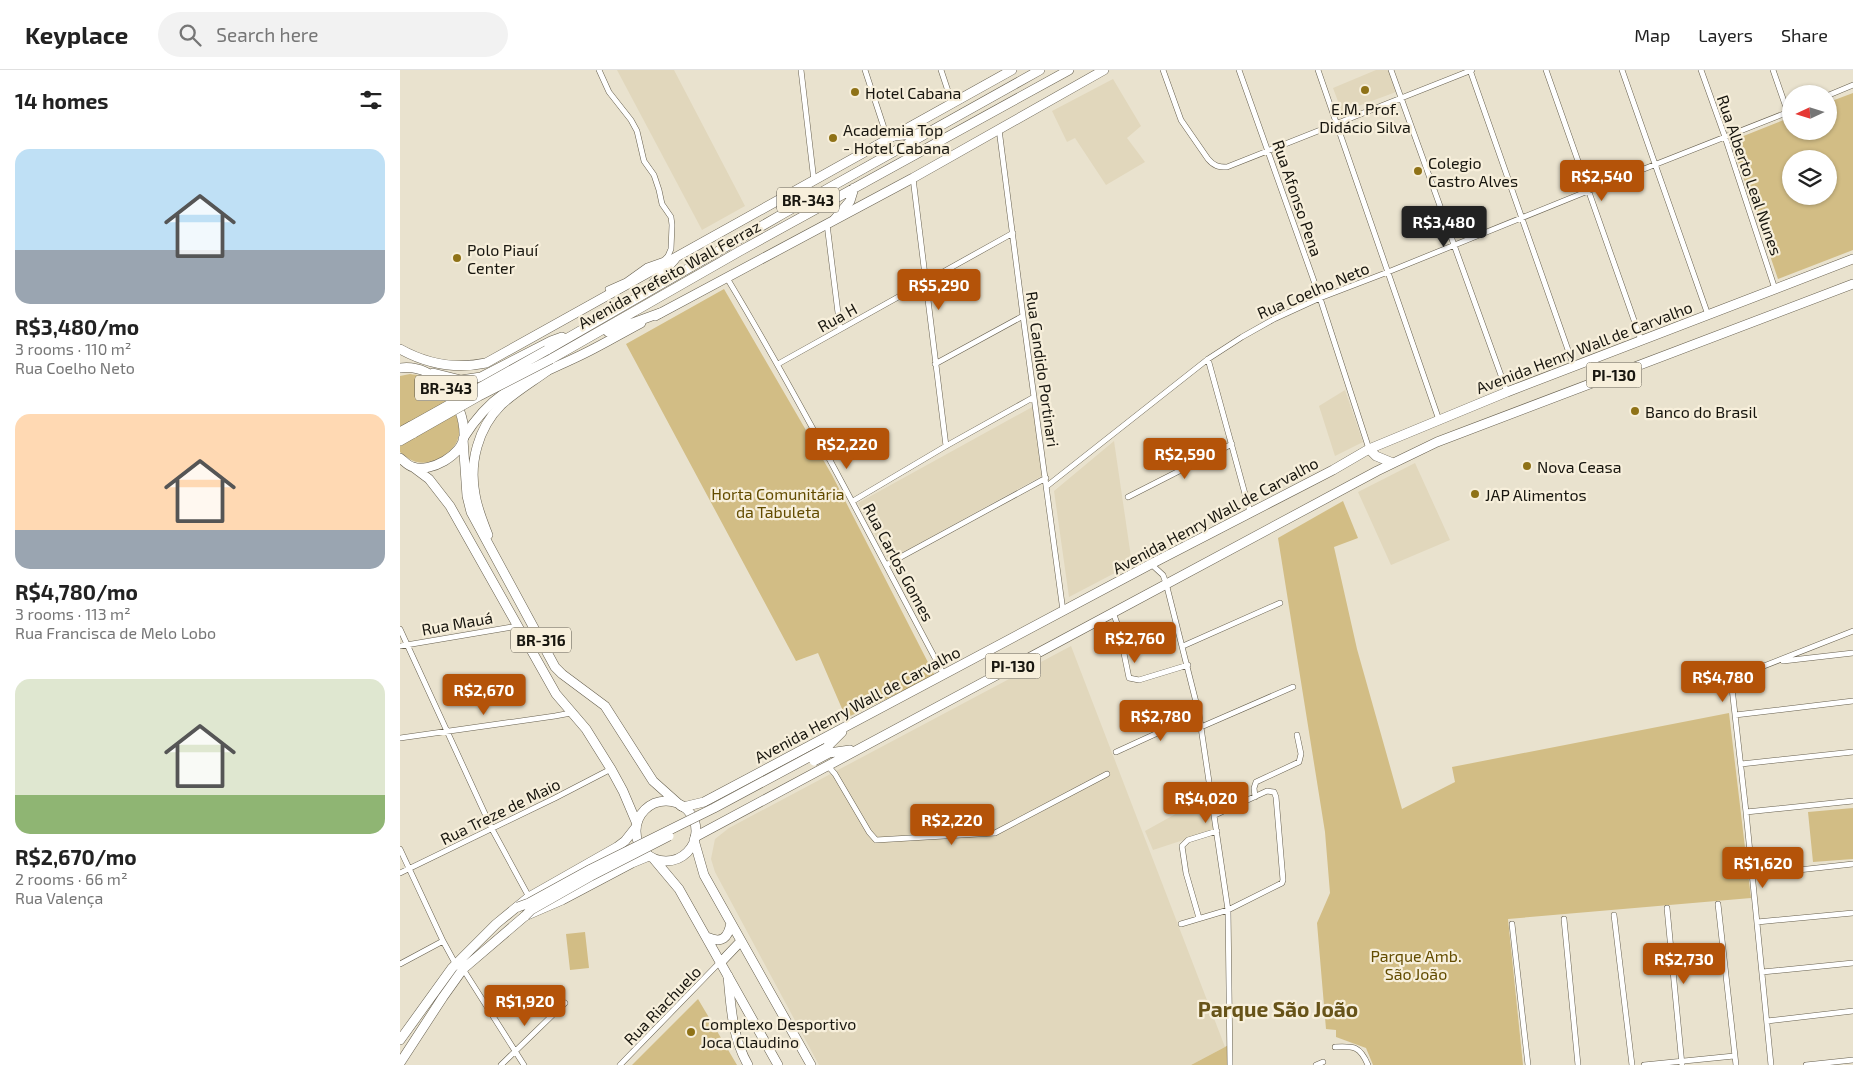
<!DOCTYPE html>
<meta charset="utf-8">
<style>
body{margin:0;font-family:"Exo 2",sans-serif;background:#f2f2f2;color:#222;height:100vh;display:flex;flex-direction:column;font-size:19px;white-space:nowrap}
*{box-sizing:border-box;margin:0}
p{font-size:16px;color:#767676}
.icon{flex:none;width:28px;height:28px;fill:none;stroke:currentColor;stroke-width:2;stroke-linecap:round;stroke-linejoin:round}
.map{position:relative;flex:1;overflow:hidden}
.side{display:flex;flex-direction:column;background:#fff;width:400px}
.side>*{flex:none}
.needle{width:32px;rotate:266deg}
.fabs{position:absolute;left:1382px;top:15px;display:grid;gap:10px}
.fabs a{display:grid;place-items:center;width:55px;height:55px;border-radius:50%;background:#fff;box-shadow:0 1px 4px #0004;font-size:25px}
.price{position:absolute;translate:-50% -42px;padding:0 11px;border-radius:5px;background:#b45309;color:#fff;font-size:16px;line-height:32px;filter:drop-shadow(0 1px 2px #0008)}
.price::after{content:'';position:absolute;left:50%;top:30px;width:15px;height:11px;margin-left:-8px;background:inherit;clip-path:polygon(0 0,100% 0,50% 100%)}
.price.selected{background:#222;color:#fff}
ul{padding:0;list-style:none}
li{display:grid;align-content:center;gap:10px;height:265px;padding:0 15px}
li span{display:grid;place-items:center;height:155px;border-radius:15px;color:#555}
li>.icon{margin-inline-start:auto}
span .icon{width:90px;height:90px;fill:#fffc;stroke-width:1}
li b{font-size:21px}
h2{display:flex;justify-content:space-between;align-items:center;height:60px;padding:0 15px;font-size:21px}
header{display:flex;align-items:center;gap:30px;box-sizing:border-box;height:70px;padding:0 25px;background:#fff;border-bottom:1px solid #e0e0e0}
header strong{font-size:24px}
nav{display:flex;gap:28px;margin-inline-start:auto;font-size:18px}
.search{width:350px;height:45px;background:#f2f2f2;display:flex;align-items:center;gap:12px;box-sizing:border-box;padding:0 18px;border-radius:28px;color:#767676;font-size:19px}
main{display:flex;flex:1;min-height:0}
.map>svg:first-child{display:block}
.built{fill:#e1d7bc}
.green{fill:#d2bd85;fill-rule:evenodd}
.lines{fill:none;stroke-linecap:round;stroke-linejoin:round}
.minor-casing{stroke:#665f4e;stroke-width:6}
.primary-casing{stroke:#665f4e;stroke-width:10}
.trunk-casing{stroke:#665f4e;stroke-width:10}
.minor{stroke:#fff;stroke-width:5}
.primary{stroke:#fff;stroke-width:9}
.trunk{stroke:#fff;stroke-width:9}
.primary-bridge-casing{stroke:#665f4e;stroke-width:10;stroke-linecap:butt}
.trunk-bridge-casing{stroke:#665f4e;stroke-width:10;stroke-linecap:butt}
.primary-bridge{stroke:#fff;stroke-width:9}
.trunk-bridge{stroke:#fff;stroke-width:9}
.poi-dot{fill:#8f7217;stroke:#f7efdb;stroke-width:2}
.labels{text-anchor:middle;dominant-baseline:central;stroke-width:4.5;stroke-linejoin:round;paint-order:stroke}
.shield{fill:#f7efdb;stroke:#5b574c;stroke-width:1}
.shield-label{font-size:15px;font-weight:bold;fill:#18160f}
.poi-label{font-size:16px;fill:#18160f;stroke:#f7efdb;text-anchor:start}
.street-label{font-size:16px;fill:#18160f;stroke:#f7efdb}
.park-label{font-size:16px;fill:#634c00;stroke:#f7efdb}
.district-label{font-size:21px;font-weight:bold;fill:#675318;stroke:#f7efdb}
</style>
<header>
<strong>Keyplace</strong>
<div class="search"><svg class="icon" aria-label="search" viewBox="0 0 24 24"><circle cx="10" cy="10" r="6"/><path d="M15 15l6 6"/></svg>Search here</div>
<nav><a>Map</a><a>Layers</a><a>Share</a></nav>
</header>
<main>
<section class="side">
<h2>14 homes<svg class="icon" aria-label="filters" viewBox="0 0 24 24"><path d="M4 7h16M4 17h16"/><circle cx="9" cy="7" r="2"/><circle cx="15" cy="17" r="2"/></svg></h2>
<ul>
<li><span style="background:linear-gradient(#bfe0f5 65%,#9aa5b1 0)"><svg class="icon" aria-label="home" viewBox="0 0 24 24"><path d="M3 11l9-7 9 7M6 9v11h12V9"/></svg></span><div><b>R$3,480/mo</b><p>3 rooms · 110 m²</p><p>Rua Coelho Neto</p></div></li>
<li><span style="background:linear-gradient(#ffd9b3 75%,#9aa5b1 0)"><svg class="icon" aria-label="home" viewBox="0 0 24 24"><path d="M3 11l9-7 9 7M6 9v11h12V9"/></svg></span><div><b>R$4,780/mo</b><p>3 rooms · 113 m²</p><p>Rua Francisca de Melo Lobo</p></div></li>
<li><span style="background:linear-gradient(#dfe7d0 75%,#8fb573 0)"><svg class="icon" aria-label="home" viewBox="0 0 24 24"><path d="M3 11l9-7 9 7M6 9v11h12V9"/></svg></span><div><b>R$2,670/mo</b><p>2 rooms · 66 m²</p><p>Rua Valença</p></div></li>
</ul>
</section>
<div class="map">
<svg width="1453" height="995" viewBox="0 0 1453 995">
<rect width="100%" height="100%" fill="#e9e2ce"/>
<path class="built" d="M217,0H274L345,136L302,160Z
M976,0H989L996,22L942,42L933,18Z
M713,9L741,56L727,68L745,92L706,115L675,68L667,72L652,41Z
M945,320L963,372L935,386L919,336Z
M634,336L642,406L489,490L458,433Z
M714,371L732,494L669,527L654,421Z
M1015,393L1050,470L991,495L958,422Z
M671,576L825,977L791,995H419L315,802L311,789L315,769L329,758Z
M808,726L814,760L753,780L745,761Z"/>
<path class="green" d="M1453,23V180L1378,209L1331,71L1391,47V61H1429V32ZM1391,89H1429V126H1391Z
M324,219L432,405L535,606L446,648L418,583L396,591L226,274Z
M10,304C18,305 25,306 32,311C47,321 61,347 59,365C56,382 33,396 17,392C11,391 5,386 0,382V306Z
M943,431L958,468L934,477L957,579L1002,739L1055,712L1052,697L1329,643L1351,828L1108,849L1123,995H973L966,978L936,967V960L926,959L917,853L930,823L925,762L878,468Z
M1453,738V789L1413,792L1408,742Z
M185,862L189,898L170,900L166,864Z
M298,929L337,995H232Z
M828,975L829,995H791L825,977Z"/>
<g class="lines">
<g class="minor-casing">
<path id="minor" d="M199,0L209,22L231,50L237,61L244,91L254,105L259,120L262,134L271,147L272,155L271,179L268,186L264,190L247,196L226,211L208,219
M401,0L414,111
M465,0L488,70
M541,0L552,33
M763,0L781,50L808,89C814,96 818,97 827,97L1072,0
M839,0L920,228L969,379
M918,0L1039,350
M991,0L1107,322
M1070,0L1174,297
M1146,0L1241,270
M1222,0L1308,245
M1301,0L1325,67L1375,219
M1373,0L1388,43
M1429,25L1453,15
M599,59L623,246L663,541
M513,108L546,376
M427,154L440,259
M327,208C405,338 473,472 544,605
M808,289L850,442
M378,294L613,163
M535,294L623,246
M647,416L808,289L842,267L874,249L920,228L988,202L1188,121L1391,41
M728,427L832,374
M453,431L546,376L634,327
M751,494L763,505L766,513L799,644L828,840L830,995
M486,495L646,408
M713,542L719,559L729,608L739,610L788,595
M0,559L92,759L129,827
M0,576L118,556
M783,576L880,533
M1383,591L1453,583
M1335,645L1453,631
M801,657L893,617
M0,668L155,646L171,643
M716,682L799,644
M1341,694L1453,682
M428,696L435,704L469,762L476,770L595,763L707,704
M855,727L854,718L856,712L899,692L901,684L897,665
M1346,742L1453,731
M0,779L43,871L55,893
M0,803L155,728L211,699
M1352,805L1453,794
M1318,834L1336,995
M1267,838L1282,995
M1214,845L1232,995
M799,848L786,803L782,776L788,770L817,761
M1164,849L1178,995
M1357,852L1453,843
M781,854L828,840L882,813L883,810L876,727L874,722L867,721L815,745
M1112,854L1128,995
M0,894L43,871
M63,899L124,995
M1362,902L1453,893
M1367,951L1453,941
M935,977C954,976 960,976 968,995
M101,995L165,933
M220,995L320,892
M916,995L923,992
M1244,995L1334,986
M1371,995L1346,742L1332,618L1335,612L1346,603L1453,561
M1406,995L1453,990"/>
</g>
<g class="primary-casing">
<path id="primary" d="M255,246L513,108L704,0
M0,279C27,294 57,299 86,293L612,0
M64,367C95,317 127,311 177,287C199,277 220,264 241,253
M969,379L976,386L993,393
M426,678L442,662
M429,683L450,680
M283,737L304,732L751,494L933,400L969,379L1107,322L1453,189
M295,767L977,401L1037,372L1453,214
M328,906C331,937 332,967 348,995
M0,970L52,898L96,854L129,827L217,777L225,771L236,757
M0,993L43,927L63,899L125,846L162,830L232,793L249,786"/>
</g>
<g class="trunk-casing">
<path id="trunk" d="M494,66L524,63
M435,149L450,131L454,118
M250,217L275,189
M208,262L260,243
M147,280L386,142L640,0
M151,289L340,181L669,0
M0,298C36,293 65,332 64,366C63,385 30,403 13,397C8,396 4,391 0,388
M33,303L61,310L81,307L151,271L162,267
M0,362L11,356
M63,369L67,426L71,442L155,597L162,604L205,636L253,711L281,736
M0,371L14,363
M13,397L29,409L50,436L156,624L186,659L211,699L223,721L237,754
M88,465C83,452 77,438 75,424C69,393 78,358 101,335C115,322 132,312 147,301
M236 761a30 30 0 1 1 60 0a30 30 0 1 1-60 0Z
M294,770L304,805L411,995
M253,788L279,819L378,995
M307,867C322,874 328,868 331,853
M321,892L341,871"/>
</g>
<use href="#minor" class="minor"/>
<use href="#primary" class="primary"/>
<use href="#trunk" class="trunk"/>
<g class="primary-bridge-casing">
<path id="primary-bridge" d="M414,691L429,683
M118,837L129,833L191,799L314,738L426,678
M125,846L131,840L191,806L269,766"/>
</g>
<g class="trunk-bridge-casing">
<path id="trunk-bridge" d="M11,356L147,280
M14,363L79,326L151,289"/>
</g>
<use href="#primary-bridge" class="primary-bridge"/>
<use href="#trunk-bridge" class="trunk-bridge"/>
</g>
<g class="poi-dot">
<circle cx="965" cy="20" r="5"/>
<circle cx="455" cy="22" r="5"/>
<circle cx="433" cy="68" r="5"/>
<circle cx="1018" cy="101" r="5"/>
<circle cx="57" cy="188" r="5"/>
<circle cx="1235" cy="341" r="5"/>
<circle cx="1127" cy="396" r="5"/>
<circle cx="1075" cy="424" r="5"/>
<circle cx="291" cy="962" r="5"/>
</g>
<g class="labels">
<g class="shield">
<rect x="377" y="117.5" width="62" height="25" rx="4"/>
<rect x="1186.5" y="292.5" width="55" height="25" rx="4"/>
<rect x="15" y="305.5" width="62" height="25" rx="4"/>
<rect x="111" y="557.5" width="60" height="25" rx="4"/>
<rect x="585.5" y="583.5" width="55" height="25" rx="4"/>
</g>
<g class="shield-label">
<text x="408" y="130">BR-343</text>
<text x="1214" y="305">PI-130</text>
<text x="46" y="318">BR-343</text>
<text x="141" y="570">BR-316</text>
<text x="613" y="596">PI-130</text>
</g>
<g class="poi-label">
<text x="465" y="22">Hotel Cabana</text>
<text x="965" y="38" text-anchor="middle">E.M. Prof.<tspan x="965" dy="18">Didácio Silva</tspan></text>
<text x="443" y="59">Academia Top<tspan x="443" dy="18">- Hotel Cabana</tspan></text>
<text x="1028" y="92">Colegio<tspan x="1028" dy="18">Castro Alves</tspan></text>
<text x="67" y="179">Polo Piauí<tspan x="67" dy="18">Center</tspan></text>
<text x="1245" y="341">Banco do Brasil</text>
<text x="1137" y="396">Nova Ceasa</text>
<text x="1085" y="424">JAP Alimentos</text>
<text x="301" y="953">Complexo Desportivo<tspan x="301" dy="18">Joca Claudino</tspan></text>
</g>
<g class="street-label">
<text transform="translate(1350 105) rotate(71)">Rua Alberto Leal Nunes</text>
<text transform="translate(898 128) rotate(71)">Rua Afonso Pena</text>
<text transform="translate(269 204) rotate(-29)">Avenida Prefeito Wall Ferraz</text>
<text transform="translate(913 220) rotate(-23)">Rua Coelho Neto</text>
<text transform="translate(437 247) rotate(-29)">Rua H</text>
<text transform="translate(1184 277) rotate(-21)">Avenida Henry Wall de Carvalho</text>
<text transform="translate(643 299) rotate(82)">Rua Candido Portinari</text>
<text transform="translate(815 445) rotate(-28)">Avenida Henry Wall de Carvalho</text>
<text transform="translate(499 492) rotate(62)">Rua Carlos Gomes</text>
<text transform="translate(57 553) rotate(-10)">Rua Mauá</text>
<text transform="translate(457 634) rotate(-28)">Avenida Henry Wall de Carvalho</text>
<text transform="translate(100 741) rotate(-26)">Rua Treze de Maio</text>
<text transform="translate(262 935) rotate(-46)">Rua Riachuelo</text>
</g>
<g class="park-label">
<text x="378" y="423">Horta Comunitária<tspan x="378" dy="18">da Tabuleta</tspan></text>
<text x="1016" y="885">Parque Amb.<tspan x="1016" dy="18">São João</tspan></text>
</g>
<g class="district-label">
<text x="878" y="938">Parque São João</text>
</g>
</g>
</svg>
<div class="fabs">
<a><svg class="needle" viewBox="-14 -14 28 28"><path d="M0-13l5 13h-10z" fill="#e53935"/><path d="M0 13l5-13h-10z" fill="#767676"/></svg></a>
<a><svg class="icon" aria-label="layers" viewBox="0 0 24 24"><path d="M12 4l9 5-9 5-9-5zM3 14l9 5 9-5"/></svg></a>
</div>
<b class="price" style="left:1202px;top:132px">R$2,540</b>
<b class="price selected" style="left:1044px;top:178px">R$3,480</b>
<b class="price" style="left:539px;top:241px">R$5,290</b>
<b class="price" style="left:447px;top:400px">R$2,220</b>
<b class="price" style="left:785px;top:410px">R$2,590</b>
<b class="price" style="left:735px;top:594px">R$2,760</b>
<b class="price" style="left:1323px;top:633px">R$4,780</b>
<b class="price" style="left:84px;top:646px">R$2,670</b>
<b class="price" style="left:761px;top:672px">R$2,780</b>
<b class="price" style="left:806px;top:754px">R$4,020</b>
<b class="price" style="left:552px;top:776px">R$2,220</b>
<b class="price" style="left:1363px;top:819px">R$1,620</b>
<b class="price" style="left:1284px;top:915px">R$2,730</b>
<b class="price" style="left:125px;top:957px">R$1,920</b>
</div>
</main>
